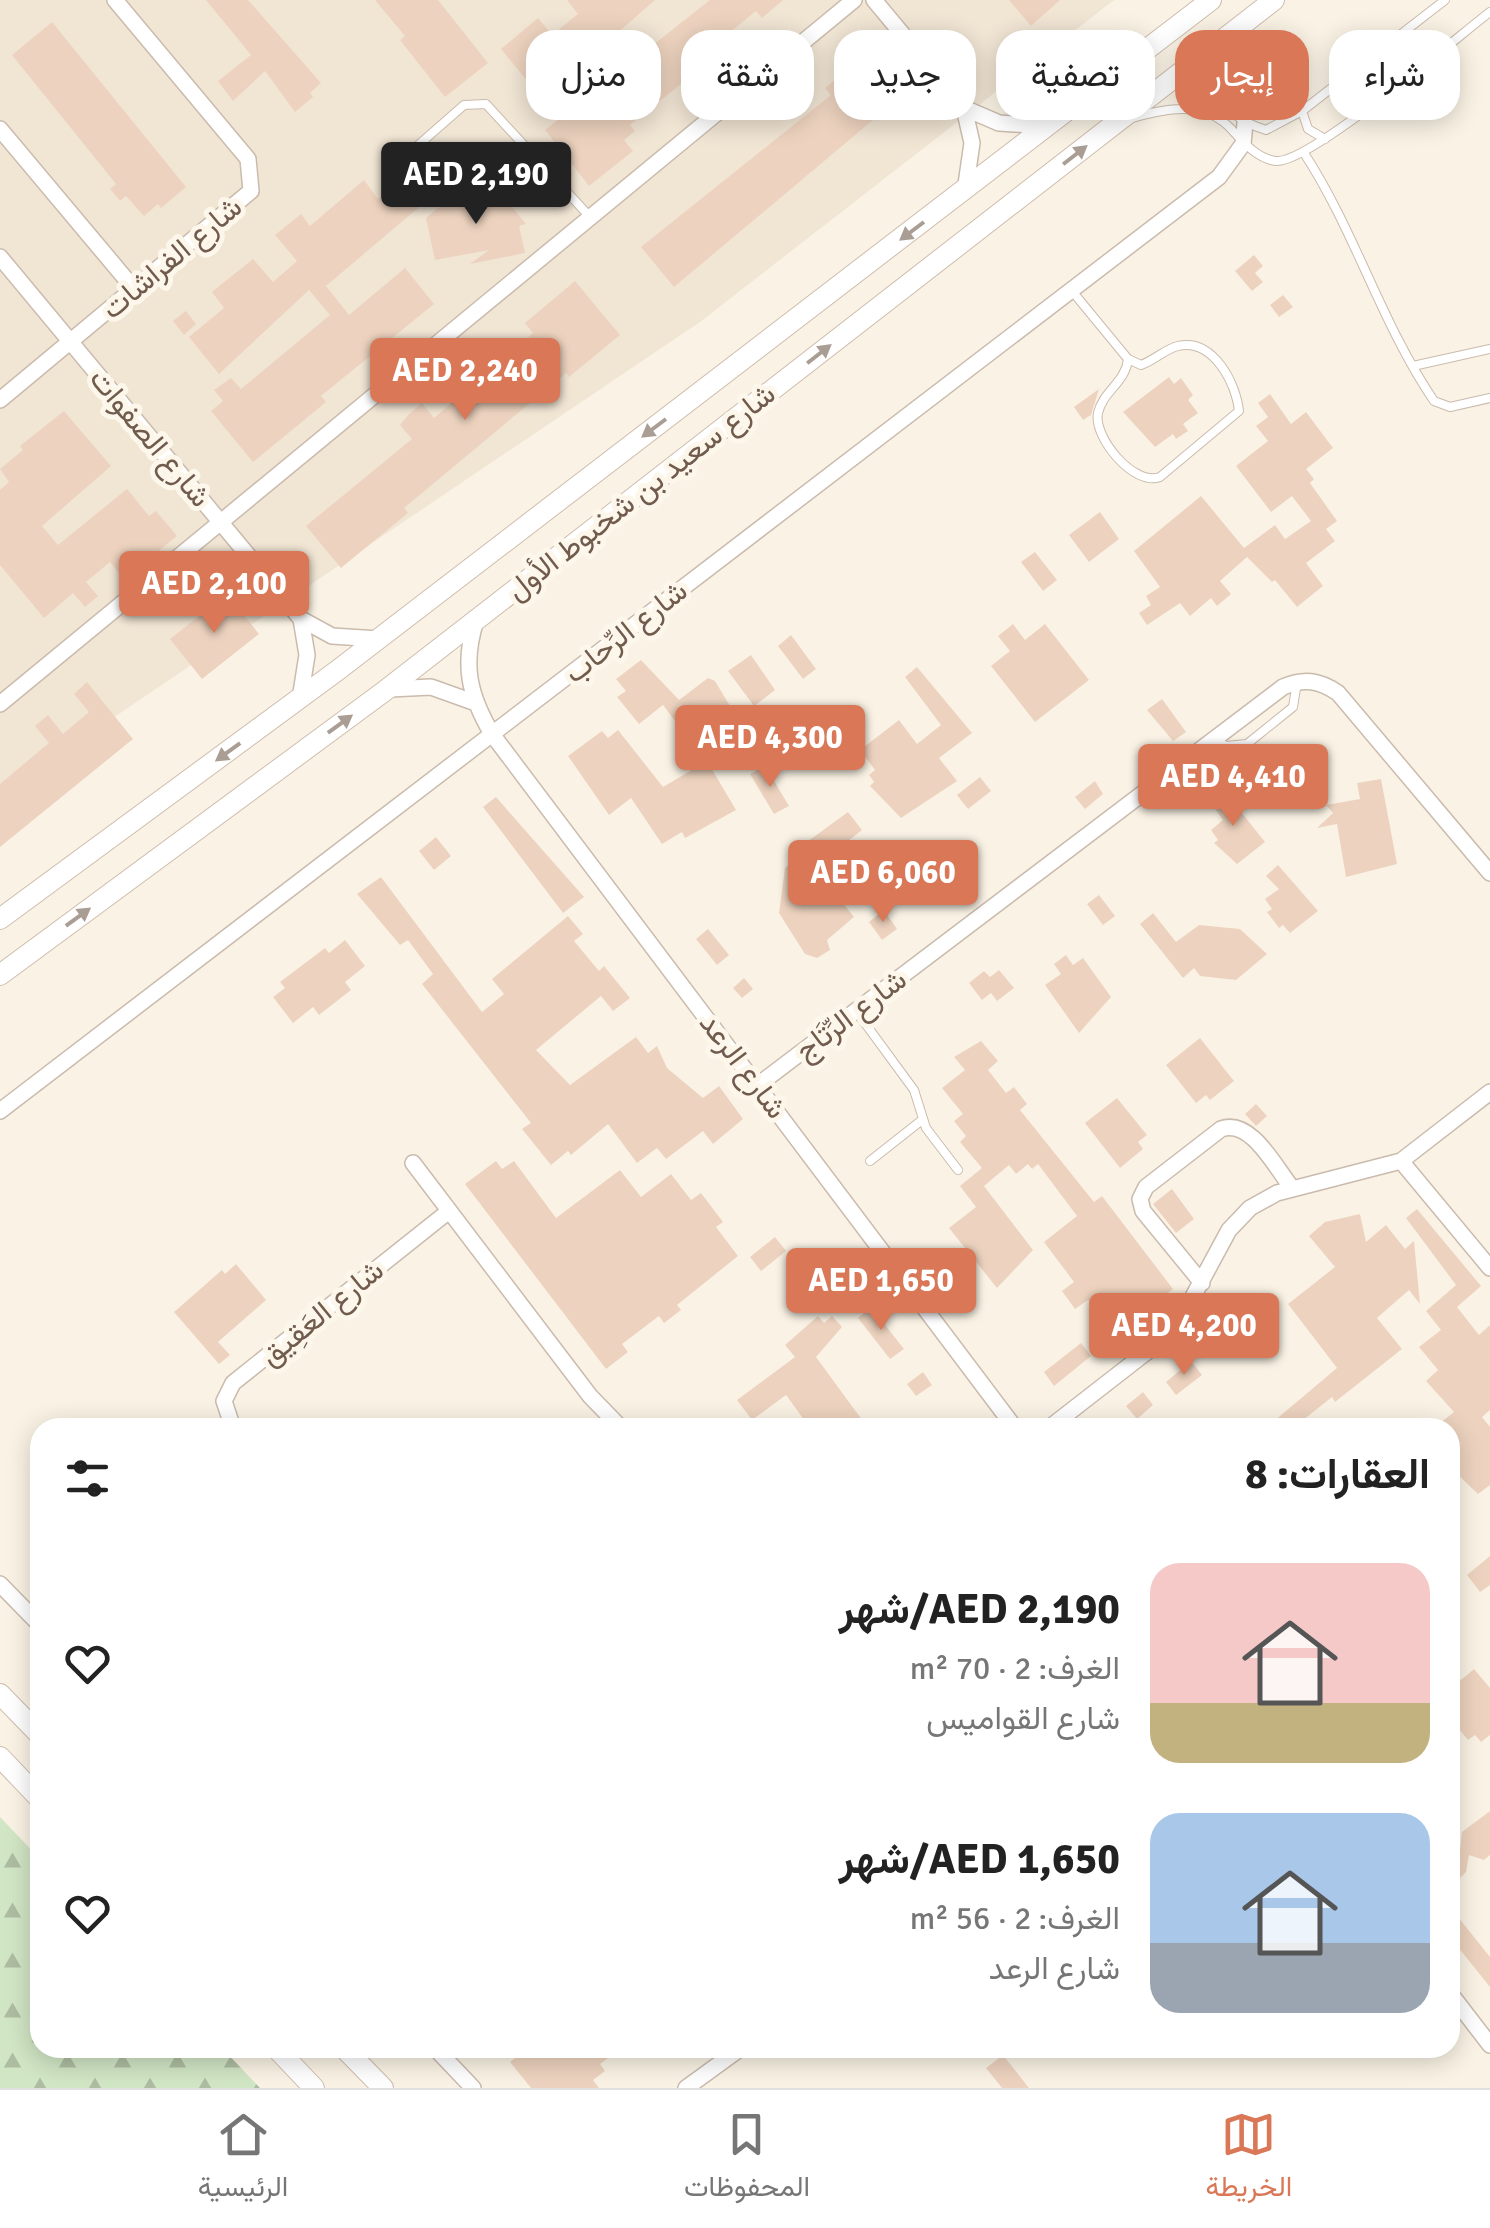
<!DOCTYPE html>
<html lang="ar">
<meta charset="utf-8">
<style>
body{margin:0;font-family:Signika,Vazirmatn,sans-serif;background:#f2f2f2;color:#222;direction:rtl;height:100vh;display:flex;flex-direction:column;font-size:38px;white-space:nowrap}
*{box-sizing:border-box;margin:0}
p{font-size:32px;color:#767676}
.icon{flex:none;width:55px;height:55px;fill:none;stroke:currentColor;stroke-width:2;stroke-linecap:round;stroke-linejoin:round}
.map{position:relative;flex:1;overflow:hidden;direction:ltr}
.panel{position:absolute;left:30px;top:1418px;width:1430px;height:640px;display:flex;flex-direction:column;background:#fff;border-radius:30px;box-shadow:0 5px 25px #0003;direction:rtl}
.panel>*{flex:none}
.top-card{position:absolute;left:30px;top:30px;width:1430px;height:90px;direction:rtl;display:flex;gap:20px}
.price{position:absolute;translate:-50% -85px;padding:0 22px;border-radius:10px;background:#d97756;color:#fff;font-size:32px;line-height:65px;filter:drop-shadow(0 2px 5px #0008)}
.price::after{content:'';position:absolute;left:50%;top:60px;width:30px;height:22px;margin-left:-15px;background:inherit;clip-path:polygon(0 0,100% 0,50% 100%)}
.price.selected{background:#222;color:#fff}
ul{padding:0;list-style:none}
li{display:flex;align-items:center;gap:30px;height:250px;padding:0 30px}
li span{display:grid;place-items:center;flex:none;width:280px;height:200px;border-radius:30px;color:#555}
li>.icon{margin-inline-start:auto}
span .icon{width:120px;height:120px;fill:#fffc;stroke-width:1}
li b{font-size:42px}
h2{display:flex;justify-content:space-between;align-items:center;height:120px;padding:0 30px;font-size:42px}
.pill{padding:0 35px;border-radius:30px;background:#fff;box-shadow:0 5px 25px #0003;font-size:35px;line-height:90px}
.pill.selected{background:#d97756;color:#fff}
.dock{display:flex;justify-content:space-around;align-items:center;height:140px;border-top:2px solid #e0e0e0;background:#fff;font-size:28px;color:#767676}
.dock a{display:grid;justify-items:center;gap:5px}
.dock .selected{color:#d97756}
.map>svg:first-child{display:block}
.residential{fill:#f1e5d4}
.forest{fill:url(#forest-firs)}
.building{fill:#edd3bf}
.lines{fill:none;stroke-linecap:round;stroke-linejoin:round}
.lane-casing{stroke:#cabbad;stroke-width:10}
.street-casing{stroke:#cabbad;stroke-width:18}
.secondary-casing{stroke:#cfbdad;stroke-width:22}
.lane{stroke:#fff;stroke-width:8}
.street{stroke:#fff;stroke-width:15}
.secondary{stroke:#fff;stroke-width:20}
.oneway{fill:#a99d94}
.labels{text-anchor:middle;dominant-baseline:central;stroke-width:10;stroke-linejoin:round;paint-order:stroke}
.street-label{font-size:30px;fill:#705b4d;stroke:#fdf7eb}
</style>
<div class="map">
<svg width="1490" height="2088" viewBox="0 0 1490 2088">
<defs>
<pattern id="forest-firs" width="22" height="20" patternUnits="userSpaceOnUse" patternTransform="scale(2.5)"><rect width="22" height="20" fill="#d1e6c5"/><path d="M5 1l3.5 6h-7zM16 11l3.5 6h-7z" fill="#aebda2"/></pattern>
</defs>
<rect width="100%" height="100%" fill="#faf3e5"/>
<path class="residential" d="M0,0H1114L700,322L0,794Z"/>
<path class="forest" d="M0,1817L40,1859V2048H222L260,2088H0Z"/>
<path class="building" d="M206,0H248L321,83L310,93L313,97L295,112L265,71L233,101L218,81L251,55Z
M375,0H438L488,63L445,97L400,40L405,36Z
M567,0H655L542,99L501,49L538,18L552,35L578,14Z
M710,0H783L762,18L756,11L680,73L686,80L630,125L635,131L624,140L633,151L589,186L545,130Z
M1009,0H1060L1031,26Z
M52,22L186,187L161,208L158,204L144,216L126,196L120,201L110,189L116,184L12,55Z
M864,57L898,99L674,287L641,247L831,95L825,88Z
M364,180L378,199L397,183L418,208L326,286L349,315L405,268L434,304L321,396L326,402L253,462L211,411L223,401L214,390L231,378L241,389L330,315L309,290L219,374L189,337L224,308L212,292L253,259L273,282L297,261L275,235L301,214L310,226Z
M496,187L526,224L519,226L525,253L470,264L489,250L435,260L426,218L448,200Z
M1254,255L1263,266L1255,273L1263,282L1252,291L1235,271Z
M575,281L620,335L569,377L566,373L404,508L408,513L341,568L306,526L412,439L400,425L409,414L422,403L434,418L533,333L525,323Z
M1283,295L1293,307L1279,317L1270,305Z
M186,311L196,324L184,335L173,321Z
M1169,377L1174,384L1181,378L1193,395L1188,400L1198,413L1183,424L1188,431L1176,439L1173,434L1155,447L1123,412Z
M1099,389L1091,415L1083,420L1074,407Z
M1270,394L1291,424L1306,412L1333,448L1306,469L1314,479L1310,483L1337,521L1326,529L1335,541L1306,563L1323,586L1297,607L1275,580L1272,582L1247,557L1220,581L1231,594L1217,606L1211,598L1190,616L1180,603L1147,625L1139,613L1151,605L1146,596L1160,587L1134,551L1201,496L1244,548L1275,525L1285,539L1311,521L1292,496L1271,512L1236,466L1268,441L1256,426L1268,417L1258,403Z
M64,411L111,466L42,526L58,545L127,489L149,516L156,511L177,536L124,579L110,562L86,582L98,596L91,602L85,607L73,593L44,618L0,565V490L9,482L0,469L23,450L20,446Z
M1100,512L1119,539L1089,562L1069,535Z
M1035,552L1057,580L1043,591L1021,562Z
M227,594L259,634L202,679L170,639Z
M1013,624L1025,640L1045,624L1089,680L1035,722L991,666L1010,651L998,636Z
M791,635L816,669L803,679L778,646Z
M751,655L775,690L754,706L728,671Z
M641,660L679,700L708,678L715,681L739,721L697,750L663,705L639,724L617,697L626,691L616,679Z
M917,667L972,733L939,758L957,781L901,818L870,786L874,782L869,775L875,770L860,750L899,720L917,744L941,725L905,677Z
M87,682L133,739L0,847V784L49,743L35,726L48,715L63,734L89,712L74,694Z
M1162,699L1186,732L1173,741L1147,710Z
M618,730L663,787L707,761L736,810L685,838L682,832L662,844L631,798L609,815L568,756L602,731L608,738Z
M765,766L789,806L774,814L750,774Z
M980,777L991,791L968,809L957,795Z
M1381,779L1397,864L1346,877L1337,824L1317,828L1333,813L1326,805L1360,799L1357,783Z
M1095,781L1103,794L1085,809L1075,797Z
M1221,787L1265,842L1237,864L1214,843L1218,840L1211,830L1223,820L1207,798Z
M496,797L584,897L563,913L483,807Z
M848,812L862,830L822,861L840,884L833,891L854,917L827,940L830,950L817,958L805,954L779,913L785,868L804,854L800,847Z
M436,837L451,856L434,870L419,851Z
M1278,865L1318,911L1290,933L1283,925L1279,928L1267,912L1272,909L1265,899L1279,889L1266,876Z
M381,877L482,1012L504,994L492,979L568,916L583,934L574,941L599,971L604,966L630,998L613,1011L601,996L536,1050L570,1085L636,1037L648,1053L657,1046L667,1068L703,1098L719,1086L743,1119L713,1144L703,1131L666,1159L657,1148L637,1163L608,1124L571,1155L568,1151L551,1165L522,1129L531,1123L422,984L433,974L408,940L400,945L357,894Z
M1099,895L1115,916L1103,925L1087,904Z
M884,910L897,929L882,940L869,922Z
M1153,913L1176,942L1199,925L1240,929L1267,954L1236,980L1200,976L1194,968L1183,978L1140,924Z
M708,929L729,955L717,965L696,939Z
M345,940L365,966L345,982L351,990L319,1015L313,1007L293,1023L273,997L285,988L280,982L325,948L329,953Z
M1066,955L1073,965L1083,958L1111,997L1079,1033L1045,985L1061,974L1054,964Z
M999,970L1014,988L997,1001L991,993L982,1000L969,983L984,971L990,977Z
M744,978L753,989L742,998L733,988Z
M1200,1038L1234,1081L1210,1100L1206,1095L1196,1103L1166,1065Z
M981,1041L998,1061L988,1070L1006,1093L1014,1087L1027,1104L1020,1110L1094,1202L1102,1196L1173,1289L1161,1298L1171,1312L1124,1348L1088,1300L1075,1309L1062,1291L1074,1282L1044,1242L1077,1216L1038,1164L1032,1169L1028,1164L1016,1174L1009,1165L984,1186L1033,1250L997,1288L949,1228L976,1207L960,1186L982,1168L960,1142L966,1136L954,1121L963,1114L942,1088L965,1070L954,1057Z
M1117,1098L1147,1135L1138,1142L1143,1149L1120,1168L1085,1123Z
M1256,1104L1267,1116L1256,1126L1245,1114Z
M496,1161L502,1169L514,1161L556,1218L620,1170L641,1197L671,1174L691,1200L701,1193L723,1222L716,1227L738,1256L677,1305L681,1310L664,1323L659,1316L622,1344L628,1352L606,1369L465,1184Z
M1172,1189L1194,1219L1176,1233L1153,1204Z
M1417,1209L1481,1286L1457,1307L1479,1335L1490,1325V1410L1482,1417L1490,1427V1485L1478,1494L1450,1467V1428H1434L1454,1412L1426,1381L1438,1370L1419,1347L1441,1330L1426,1311L1456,1285L1406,1218Z
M1360,1214L1366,1242L1386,1225L1405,1249L1414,1241L1420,1304L1409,1290L1377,1318L1402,1349L1335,1402L1332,1397L1293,1428H1266L1337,1368L1288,1304L1335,1267L1309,1236L1325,1222Z
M775,1237L786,1251L761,1271L750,1257Z
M236,1264L266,1300L218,1342L230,1355L219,1364L174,1312L222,1270L225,1274Z
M871,1307L904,1349L890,1359L858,1318Z
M818,1316L824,1323L832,1316L842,1327L816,1357L868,1428H810L786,1395L752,1420L737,1400L795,1357L785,1345Z
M1081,1343L1091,1356L1054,1386L1044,1372Z
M1191,1361L1202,1375L1176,1395L1166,1382Z
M923,1372L932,1385L916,1396L907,1384Z
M1143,1392L1153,1405L1137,1419L1126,1406Z
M1490,1556V1585L1480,1592L1467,1575Z
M1450,1667L1461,1680L1474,1669L1490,1688V1735L1481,1742L1475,1735L1468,1740L1450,1718L1458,1711L1450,1701Z
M1490,1811V1855L1484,1860L1469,1855L1466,1872L1450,1888V1849L1460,1850L1462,1832Z
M1450,1907L1490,1957V1987L1450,1937Z
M528,2048H621L600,2064L605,2071L593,2080L599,2088H531L510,2062Z
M1003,2055L1029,2088H1002L986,2068Z"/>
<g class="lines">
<g class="lane-casing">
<path id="lane" d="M1239,37C1211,83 1212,113 1266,130L1302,111L1445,0
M1302,111L1308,129L1325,139
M1132,118C1167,108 1206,100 1233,131C1244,143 1258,159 1276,161C1309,164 1456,38 1490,12
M415,148L464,105L486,104L590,217
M1304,153C1355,231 1381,323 1434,401L1450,407L1490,398
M1072,291L1128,359C1126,382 1103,391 1098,413C1093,437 1134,487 1160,477L1239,411C1236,383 1213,338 1178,346C1165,349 1155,360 1141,365L1128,359
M1413,366L1490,349
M1214,739L1226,746L1247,744L1293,707L1297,682
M856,1011L914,1090L926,1128L958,1170
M870,1161L922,1120"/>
</g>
<g class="street-casing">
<path id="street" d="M874,0L964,108L999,123L1046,126
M964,108L972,143L965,191
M0,129L135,290
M0,257L301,619L332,636L379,639
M0,400L251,191L248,159L115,0
M476,620C462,665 469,695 492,734L1015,1428
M390,689L431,687L473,702
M300,699L307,655L301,619
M0,704L854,0
M758,1085L1283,687C1304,678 1319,680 1338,693L1490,873
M0,1111L1219,177L1243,144L1245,123
M1401,1161L1490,1268
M413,1163L590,1396L621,1428
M1202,1283L1143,1211L1140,1199L1146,1187L1221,1129C1251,1118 1275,1167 1292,1188
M233,1428L224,1401L233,1383L449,1211
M1049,1428L1175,1330L1229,1230L1250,1208L1277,1193L1401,1161L1490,1092
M0,1584L40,1625
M1450,1993L1490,2045
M435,2048L473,2088
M686,2088L741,2048"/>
</g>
<g class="secondary-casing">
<path id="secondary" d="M0,919L338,670L1211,0
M0,975L386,690L1274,0
M0,1694L40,1735
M0,1757L40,1799
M276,2048L314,2088
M344,2048L383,2088"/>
</g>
<use href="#lane" class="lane"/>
<use href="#street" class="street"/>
<use href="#secondary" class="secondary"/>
</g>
<defs><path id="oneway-solid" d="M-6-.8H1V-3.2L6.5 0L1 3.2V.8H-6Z" transform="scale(2.5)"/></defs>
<g class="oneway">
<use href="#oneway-solid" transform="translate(1075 155) rotate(-38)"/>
<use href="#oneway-solid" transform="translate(912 231) rotate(143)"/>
<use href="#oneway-solid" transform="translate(819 354) rotate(-38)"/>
<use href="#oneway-solid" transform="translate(654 428) rotate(143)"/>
<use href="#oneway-solid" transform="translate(340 724) rotate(-36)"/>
<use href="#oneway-solid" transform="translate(228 752) rotate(144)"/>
<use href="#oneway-solid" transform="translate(78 917) rotate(-36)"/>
</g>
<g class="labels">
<g class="street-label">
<text transform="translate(172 258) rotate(-40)">شارع الفراشات</text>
<text transform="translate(150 438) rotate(50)">شارع الصفوات</text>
<text transform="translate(641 492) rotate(-38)">شارع سعيد بن شخبوط الأول</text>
<text transform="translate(626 632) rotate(-38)">شارع الرِّحاب</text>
<text transform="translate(851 1015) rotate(-37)">شارع الرِّتَاج</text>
<text transform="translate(743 1066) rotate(53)">شارع الرعد</text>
<text transform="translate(322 1313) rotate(-39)">شارع العَقِيق</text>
</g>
</g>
</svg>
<b class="price selected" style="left:476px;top:227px">AED 2,190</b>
<b class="price" style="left:465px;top:423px">AED 2,240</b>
<b class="price" style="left:214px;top:636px">AED 2,100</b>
<b class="price" style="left:770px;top:790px">AED 4,300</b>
<b class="price" style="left:1233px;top:829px">AED 4,410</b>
<b class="price" style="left:883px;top:925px">AED 6,060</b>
<b class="price" style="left:881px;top:1333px">AED 1,650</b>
<b class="price" style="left:1184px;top:1378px">AED 4,200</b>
<div class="top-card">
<a class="pill">شراء</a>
<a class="pill selected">إيجار</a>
<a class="pill">تصفية</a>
<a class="pill">جديد</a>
<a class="pill">شقة</a>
<a class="pill">منزل</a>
</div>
<section class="panel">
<h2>العقارات: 8<svg class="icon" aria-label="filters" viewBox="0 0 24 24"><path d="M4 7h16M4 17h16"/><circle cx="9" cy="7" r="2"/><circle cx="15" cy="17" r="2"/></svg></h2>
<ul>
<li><span style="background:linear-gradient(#f6c9c9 70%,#c2b280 0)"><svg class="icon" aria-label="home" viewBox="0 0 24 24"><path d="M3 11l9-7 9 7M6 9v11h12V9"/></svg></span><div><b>AED 2,190/شهر</b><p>الغرف: 2 · 70 m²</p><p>شارع القواميس</p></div><svg class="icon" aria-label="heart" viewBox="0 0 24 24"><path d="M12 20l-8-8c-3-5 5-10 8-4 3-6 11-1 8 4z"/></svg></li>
<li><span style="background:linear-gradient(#a9c7e8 65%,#9aa5b1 0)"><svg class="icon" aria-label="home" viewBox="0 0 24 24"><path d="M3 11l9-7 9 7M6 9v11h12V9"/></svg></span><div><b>AED 1,650/شهر</b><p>الغرف: 2 · 56 m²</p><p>شارع الرعد</p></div><svg class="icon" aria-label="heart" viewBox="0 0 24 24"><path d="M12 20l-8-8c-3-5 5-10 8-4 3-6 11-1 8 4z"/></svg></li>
</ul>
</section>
</div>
<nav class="dock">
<a class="selected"><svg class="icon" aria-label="map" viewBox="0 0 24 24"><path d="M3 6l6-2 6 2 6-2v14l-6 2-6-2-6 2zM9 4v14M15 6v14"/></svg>الخريطة</a>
<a><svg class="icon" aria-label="saved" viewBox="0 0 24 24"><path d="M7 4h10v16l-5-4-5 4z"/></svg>المحفوظات</a>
<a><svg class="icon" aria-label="home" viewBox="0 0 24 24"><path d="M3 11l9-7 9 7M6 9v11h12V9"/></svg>الرئيسية</a>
</nav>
